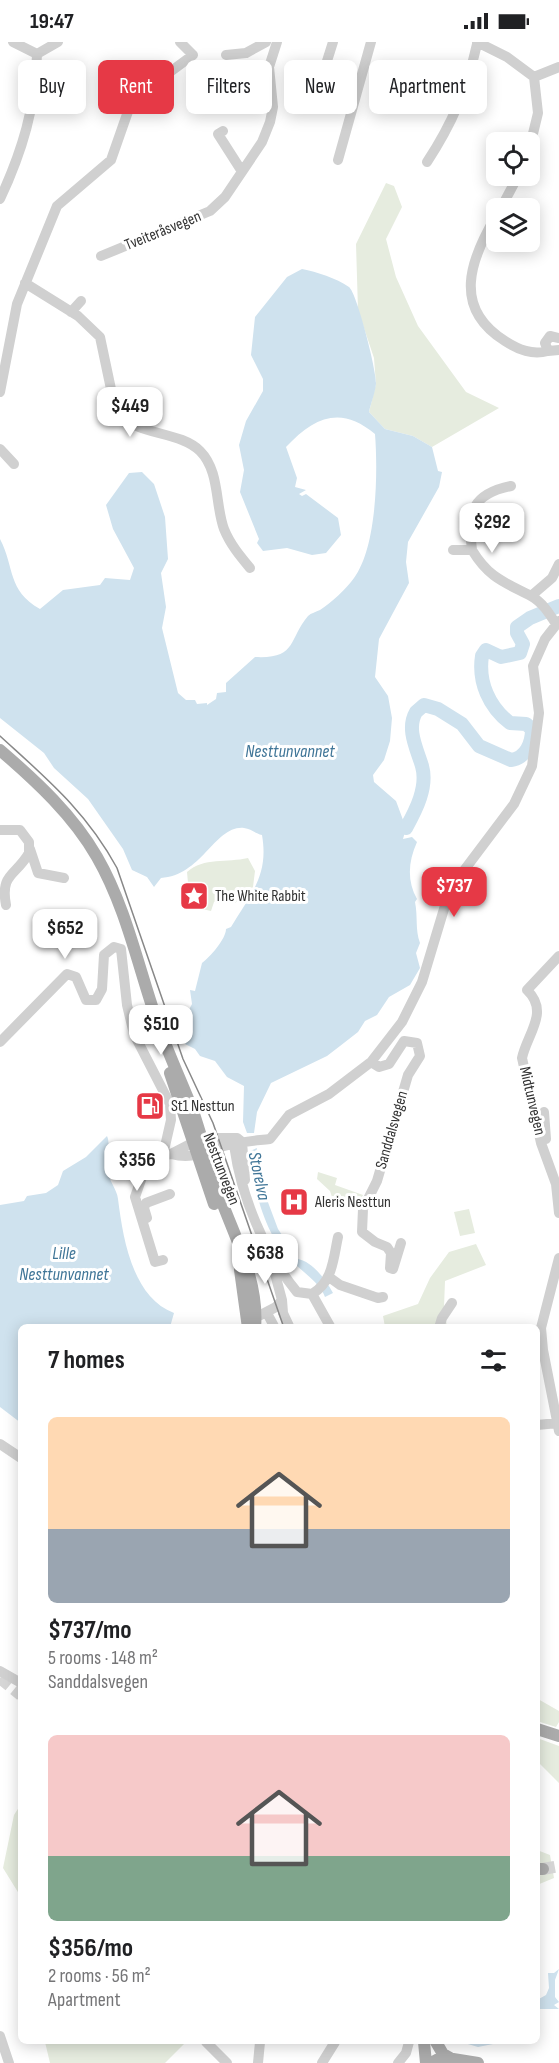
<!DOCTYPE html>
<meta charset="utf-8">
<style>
body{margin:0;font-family:"Sofia Sans Condensed",sans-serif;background:#f6f6f6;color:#202124;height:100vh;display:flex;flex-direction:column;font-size:22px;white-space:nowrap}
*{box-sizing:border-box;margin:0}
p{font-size:20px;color:#757577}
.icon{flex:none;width:33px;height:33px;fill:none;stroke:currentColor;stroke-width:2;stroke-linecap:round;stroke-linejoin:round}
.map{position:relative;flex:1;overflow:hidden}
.side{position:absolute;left:18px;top:1282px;width:522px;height:720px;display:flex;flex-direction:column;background:#fff;border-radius:9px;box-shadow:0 3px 15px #0003}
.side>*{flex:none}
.hud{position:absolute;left:18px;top:18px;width:524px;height:54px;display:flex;gap:12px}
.buttons{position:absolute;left:486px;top:90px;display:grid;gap:12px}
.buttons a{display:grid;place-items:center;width:54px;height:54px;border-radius:9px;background:#fff;box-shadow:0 3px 15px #0003;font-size:30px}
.price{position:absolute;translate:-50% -51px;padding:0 14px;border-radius:12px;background:#fff;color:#222;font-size:20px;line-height:39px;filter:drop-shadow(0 2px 3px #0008)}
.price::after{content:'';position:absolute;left:50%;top:36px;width:18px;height:14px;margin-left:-9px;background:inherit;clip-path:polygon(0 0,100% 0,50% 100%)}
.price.selected{background:#e63946;color:#fff}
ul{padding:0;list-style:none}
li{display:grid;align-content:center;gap:12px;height:318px;padding:0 30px}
li span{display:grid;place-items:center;height:186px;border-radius:9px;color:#555}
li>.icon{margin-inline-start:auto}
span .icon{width:108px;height:108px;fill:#fffc;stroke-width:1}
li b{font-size:26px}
h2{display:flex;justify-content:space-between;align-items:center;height:72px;padding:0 30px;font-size:26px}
.pill{padding:0 21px;border-radius:9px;background:#fff;box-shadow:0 3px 15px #0003;font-size:21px;line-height:54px}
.pill.selected{background:#e63946;color:#fff}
.status{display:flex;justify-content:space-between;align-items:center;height:42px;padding:0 30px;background:#fff;direction:ltr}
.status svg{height:16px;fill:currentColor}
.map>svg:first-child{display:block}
.green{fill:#e6ecdf}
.water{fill:#cfe2ee}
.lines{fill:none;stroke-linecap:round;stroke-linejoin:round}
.river{stroke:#cfe2ee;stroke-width:14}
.major-tunnel{stroke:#d6d6d6;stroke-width:12;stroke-dasharray:12 6;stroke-linecap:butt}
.minor{stroke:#d0d0d0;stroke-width:10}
.major{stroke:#ababab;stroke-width:12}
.tram{stroke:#888;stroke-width:1.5}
.labels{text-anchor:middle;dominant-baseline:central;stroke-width:6;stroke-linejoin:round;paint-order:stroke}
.street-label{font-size:16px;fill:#333;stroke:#fff}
.poi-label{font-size:16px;fill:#333;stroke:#fff;text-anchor:start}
.water-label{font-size:18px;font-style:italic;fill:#3f7597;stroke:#fff}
</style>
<div class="status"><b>19:47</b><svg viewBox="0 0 49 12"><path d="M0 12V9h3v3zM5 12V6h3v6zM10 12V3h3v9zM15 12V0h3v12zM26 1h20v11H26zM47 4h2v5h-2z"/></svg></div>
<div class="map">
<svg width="559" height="2021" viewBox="0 0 559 2021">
<rect width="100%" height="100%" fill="#fff"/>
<path class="green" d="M386,141L394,144L402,165L386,197L396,235L418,284L466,350L499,366L432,405L413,394L385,387L369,370L376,342L374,316L358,268L356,202Z
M248,816L255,829L253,845L235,861L223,853L214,860L211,869L198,866L197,851L188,841L187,830C204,815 227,821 248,816Z
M318,1130L337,1136L335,1143L363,1153L357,1165L341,1159L336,1167L330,1149L317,1137Z
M469,1167L475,1191L460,1194L454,1170Z
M476,1202L486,1223L445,1239L444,1265L447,1285H385L383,1274L418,1262L430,1236L449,1210Z
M538,1657L559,1669V1680L556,1685L537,1679Z
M537,1696L559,1704V1741L537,1719Z
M21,1762V1855L3,1826L14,1773Z
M537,1808L550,1813L554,1836L537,1843V1834L541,1833Z
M45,2000H183L184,2002L165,2021H50Z"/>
<path class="water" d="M302,227C317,230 336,236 349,245C357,251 377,330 376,342C375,351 371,361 369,370L385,387L413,394L432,405L438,429L442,430L439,445L408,500L406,520L409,541L379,597L375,635L388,654L392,676L390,699L384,718L373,733L374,740L396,759L406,786L403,797L412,795L417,800C408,820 407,839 417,857L415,860C418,874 415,888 420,901L416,911L420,926L410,943L389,955L377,973L365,979L358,990L340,1004L327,1014L271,1041L257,1070L254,1091H247L243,1080L244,1044L227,1035L215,1019L200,1014L195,1007L185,1002L187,998L180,985L192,962L190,948L195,949L202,921C210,915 226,897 226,887L231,885C251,852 269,833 262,793C255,791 251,787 244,786C215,783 202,834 161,836L154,845L147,835L132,828L123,807L88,757L54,726L44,711L0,676V497C15,526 7,548 40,567L63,548L100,543L105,536L130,538L134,526L113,487L106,463L129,431L142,430L154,442L165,475L168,517L161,531L166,565L162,586L178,651L186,658H195L197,662L207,661V663L216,657L217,651L226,650V641L255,615C297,617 288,598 308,574C311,571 316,570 320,568C331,561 347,546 354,536C377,505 378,430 375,392C341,363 314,375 286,405L297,436L295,445L306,448L299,452L302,454L306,452L338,476L341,493L326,511L312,513L287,506L263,509L257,501L259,497L240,450L244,428L239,403L246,379L263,349V337L251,313L255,275L287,235Z
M107,1094C111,1103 106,1116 107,1126C108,1138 117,1147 118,1157C123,1196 132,1255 174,1271L170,1285L21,1286V1381L0,1365V1163L24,1159L27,1154L46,1151L58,1143L63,1129L86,1115Z
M257,1106C254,1118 262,1128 260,1139L278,1187L298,1217C313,1220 326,1238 333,1251L325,1255C320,1240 298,1227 287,1214C264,1190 252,1142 250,1109Z
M559,1927L555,1938V1955L559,1960L554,1963L559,1967H537V1958L546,1953L549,1946L548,1931H554Z
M461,2000H503L478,2005Z"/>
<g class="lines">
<path class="river" d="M406,786C416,768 428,745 422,724C417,707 406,687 416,670L424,663L438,667L462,682L479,704L511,718C526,716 532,701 532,687L526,682L510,681C489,665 478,640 482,614L486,608L501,615L520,611L523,602L517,591V585L530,576L559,564"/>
<path class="major-tunnel" d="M0,1636L21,1653
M543,1827L559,1824"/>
<path class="minor" d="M13,0L37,12L58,0
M477,0L507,15L534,35L538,71L530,104
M226,13L246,11L266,0
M327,19L333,0
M534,35L559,25
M223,89L218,92L241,128
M338,118L371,0
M427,120C452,82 467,47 477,2
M0,157C22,110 36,64 37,12
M501,166L518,134
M496,174C470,218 452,266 505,299C519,308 532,313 548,309
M101,214L210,169L225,155L262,100L270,80L273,65L269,25L277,0
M25,241L78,274L100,295L115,366C131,395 178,387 200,409C220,429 215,463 224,487C230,502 240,514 250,526
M71,270L81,259
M559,296L550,294L545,301L548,309L559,308
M0,350L17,262L57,164L111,118L132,58L193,13L180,0
M0,407L14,422
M511,444C472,452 467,470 472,508C489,536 504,540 531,554C542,560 549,571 556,582
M453,508H472
M531,554L552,536L559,522
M0,788H20L29,800V811C16,834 0,831 6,863
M30,807L38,831L64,836
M559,914L527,948C550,970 527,992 522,1016L541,1101L556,1142L559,1171
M0,1000L67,932L76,935L86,958H96L102,947L104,913L114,905L121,907L127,963L134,992L170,1062L171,1078L163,1113
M371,1020L379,1025L389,1022L404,999L417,1001L420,1014L408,1033L377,1139L363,1167L362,1190L375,1200L387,1205L391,1211L390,1226L393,1227L401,1201
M544,1070L546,1097
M242,1100L245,1138
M234,1103C241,1154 264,1210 297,1250L312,1252C333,1239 333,1218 338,1195
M171,1112C190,1117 199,1112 217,1106C234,1100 253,1099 270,1097L289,1073L329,1052L371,1020L402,980L422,940L450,847L514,762L532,724L539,671L533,624L545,597L559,579
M147,1176L144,1166L146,1161L170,1152
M559,1216L541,1286L543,1308L559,1389
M163,1218L155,1220L135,1155L144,1129L159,1114L171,1112L202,1096H237L242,1100
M329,1235L340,1243L378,1256L383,1255
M312,1252L331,1286
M282,1258L283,1271L290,1286
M268,1273L275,1286
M251,1278L276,1265L282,1258L271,1217
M439,1286L442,1276L452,1261
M537,1383L558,1381
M0,1402L21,1416
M0,1629L21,1641
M0,1994L9,2021
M206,2000L227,2021
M258,2021L260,2000
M322,2021L335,2000
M398,2021L406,2011L409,2000"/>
<path class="major" d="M0,708C36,739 73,773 97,815C127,867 139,929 159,985C169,1013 182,1041 193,1069C203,1099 211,1130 222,1160C237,1200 259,1241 255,1286
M170,1031L214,1162
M240,1228L248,1286
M537,1687L559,1694
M537,1827H543
M424,2000L426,2021
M436,2000L443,2012L450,2016
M453,2017L478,2021
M431,2021L442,2015L457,2021"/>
<path class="tram" d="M0,694C47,737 86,769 117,826L183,1017L213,1081L284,1286"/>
</g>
<defs>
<g id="sight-square" transform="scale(1.5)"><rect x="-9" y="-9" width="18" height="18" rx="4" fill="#e63946" stroke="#fff"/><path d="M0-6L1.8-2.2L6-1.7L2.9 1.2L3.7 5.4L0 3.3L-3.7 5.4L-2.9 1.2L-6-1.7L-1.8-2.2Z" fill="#fff"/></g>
<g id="fuel-square" transform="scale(1.5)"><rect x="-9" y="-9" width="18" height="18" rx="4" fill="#e63946" stroke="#fff"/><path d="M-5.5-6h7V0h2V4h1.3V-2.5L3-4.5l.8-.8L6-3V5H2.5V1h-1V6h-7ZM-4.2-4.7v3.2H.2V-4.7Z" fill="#fff"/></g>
<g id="hospital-square" transform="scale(1.5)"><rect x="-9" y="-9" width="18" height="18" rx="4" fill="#e63946" stroke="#fff"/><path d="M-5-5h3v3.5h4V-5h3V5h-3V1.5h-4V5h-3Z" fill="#fff"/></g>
</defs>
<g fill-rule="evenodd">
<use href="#sight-square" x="194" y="854"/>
<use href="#fuel-square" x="150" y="1064"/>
<use href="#hospital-square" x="294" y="1160"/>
</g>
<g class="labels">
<g class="street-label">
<text transform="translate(163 189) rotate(-22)">Tveiteråsvegen</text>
<text transform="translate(532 1059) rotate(77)">Midtunvegen</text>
<text transform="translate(392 1088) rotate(-74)">Sanddalsvegen</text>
<text transform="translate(221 1127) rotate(69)">Nesttunvegen</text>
</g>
<g class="poi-label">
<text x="215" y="854">The White Rabbit</text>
<text x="171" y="1064">St1 Nesttun</text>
<text x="315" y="1160">Aleris Nesttun</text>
</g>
<g class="water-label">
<text x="290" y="709">Nesttunvannet</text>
<text transform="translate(259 1134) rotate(78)">Storelva</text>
<text x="64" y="1211">Lille<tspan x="64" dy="21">Nesttunvannet</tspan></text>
</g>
</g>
</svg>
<div class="buttons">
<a><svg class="icon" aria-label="locate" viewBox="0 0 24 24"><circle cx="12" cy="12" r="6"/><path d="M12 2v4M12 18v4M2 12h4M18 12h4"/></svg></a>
<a><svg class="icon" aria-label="layers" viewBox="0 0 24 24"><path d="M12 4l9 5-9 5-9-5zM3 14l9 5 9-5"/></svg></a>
</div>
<b class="price" style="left:130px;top:396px">$449</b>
<b class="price" style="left:492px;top:512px">$292</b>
<b class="price selected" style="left:454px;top:876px">$737</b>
<b class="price" style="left:65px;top:918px">$652</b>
<b class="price" style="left:161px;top:1014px">$510</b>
<b class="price" style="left:137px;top:1150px">$356</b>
<b class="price" style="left:265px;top:1243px">$638</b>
<div class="hud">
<a class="pill">Buy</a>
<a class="pill selected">Rent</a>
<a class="pill">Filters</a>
<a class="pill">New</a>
<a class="pill">Apartment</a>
</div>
<section class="side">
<h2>7 homes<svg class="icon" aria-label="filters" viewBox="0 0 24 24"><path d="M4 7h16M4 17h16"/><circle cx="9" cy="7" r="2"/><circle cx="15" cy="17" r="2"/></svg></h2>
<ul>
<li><span style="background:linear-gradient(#ffd9b3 60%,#9aa5b1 0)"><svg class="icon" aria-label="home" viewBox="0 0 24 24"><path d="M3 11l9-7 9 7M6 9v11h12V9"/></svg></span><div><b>$737/mo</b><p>5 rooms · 148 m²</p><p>Sanddalsvegen</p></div></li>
<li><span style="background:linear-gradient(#f6c9c9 65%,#7fa58c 0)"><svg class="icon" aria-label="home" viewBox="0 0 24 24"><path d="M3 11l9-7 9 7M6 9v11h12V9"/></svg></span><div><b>$356/mo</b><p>2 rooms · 56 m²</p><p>Apartment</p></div></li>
</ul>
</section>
</div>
